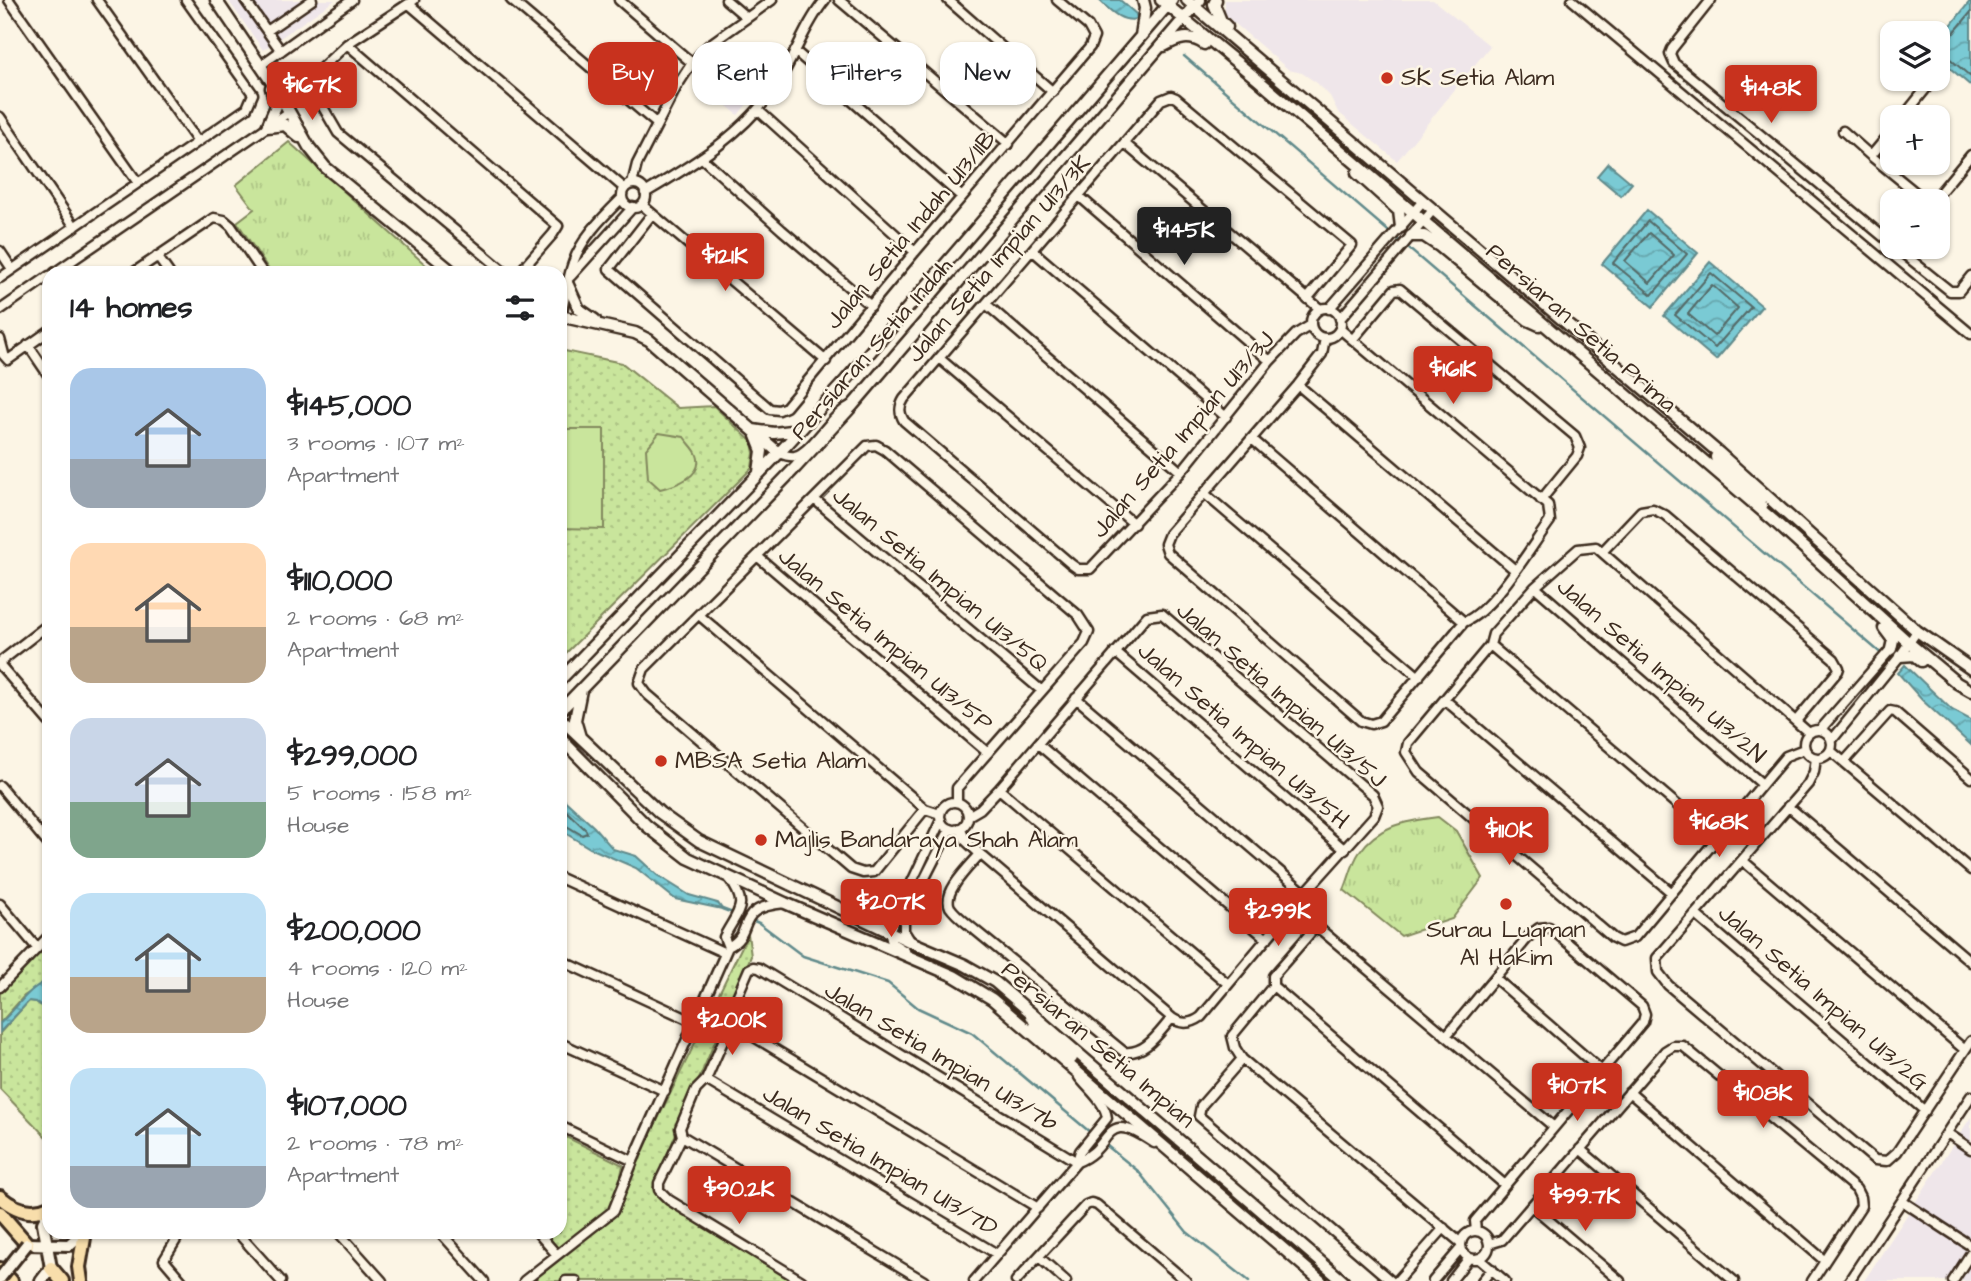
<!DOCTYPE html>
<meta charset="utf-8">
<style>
body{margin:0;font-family:"Architects Daughter",sans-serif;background:#f2f2f2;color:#202124;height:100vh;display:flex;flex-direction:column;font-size:26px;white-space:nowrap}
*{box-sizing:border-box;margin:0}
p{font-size:23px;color:#757577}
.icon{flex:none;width:38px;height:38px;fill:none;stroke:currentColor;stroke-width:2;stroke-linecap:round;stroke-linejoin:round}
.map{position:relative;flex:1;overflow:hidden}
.panel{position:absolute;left:42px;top:266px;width:525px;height:973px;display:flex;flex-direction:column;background:#fff;border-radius:21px;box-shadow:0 2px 5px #0004}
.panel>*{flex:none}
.hud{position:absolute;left:588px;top:42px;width:665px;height:63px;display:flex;gap:14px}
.controls{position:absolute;left:1880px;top:21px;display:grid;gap:14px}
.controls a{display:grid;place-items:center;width:70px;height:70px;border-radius:14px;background:#fff;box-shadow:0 2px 5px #0004;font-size:35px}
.price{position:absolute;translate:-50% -60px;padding:0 16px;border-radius:7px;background:#c8321e;color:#fff;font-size:23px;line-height:46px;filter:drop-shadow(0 2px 4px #0008)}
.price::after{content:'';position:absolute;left:50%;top:42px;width:21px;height:16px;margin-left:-10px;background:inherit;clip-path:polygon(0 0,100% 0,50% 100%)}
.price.active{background:#222;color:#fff}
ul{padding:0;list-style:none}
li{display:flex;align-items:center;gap:21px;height:175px;padding:0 28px}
li span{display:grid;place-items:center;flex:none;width:196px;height:140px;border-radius:21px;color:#555}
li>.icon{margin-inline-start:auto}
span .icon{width:84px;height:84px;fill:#fffc;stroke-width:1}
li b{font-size:30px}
h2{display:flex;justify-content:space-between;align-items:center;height:84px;padding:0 28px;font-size:30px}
.chip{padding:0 24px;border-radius:21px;background:#fff;box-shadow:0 2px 5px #0004;font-size:24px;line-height:63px}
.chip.active{background:#c8321e;color:#fff}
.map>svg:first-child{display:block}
.built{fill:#efe6ea}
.grass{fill:url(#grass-tufts);stroke:#82885d;stroke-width:2}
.park{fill:url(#park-dots);stroke:#82885d;stroke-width:2}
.garden{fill:#c9e59c;stroke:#82885d;stroke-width:2}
.water{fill:url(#water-waves);stroke:#618a8b;stroke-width:2}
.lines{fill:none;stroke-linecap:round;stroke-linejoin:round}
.shore{stroke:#546a67;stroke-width:2}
.stream{stroke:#618a8b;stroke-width:2.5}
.minor-casing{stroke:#3b2a1e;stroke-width:13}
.tertiary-casing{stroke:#3b2a1e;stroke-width:15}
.secondary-casing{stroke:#3b2a1e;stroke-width:16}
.trunk-casing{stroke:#3b2a1e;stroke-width:18}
.minor{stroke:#fcf5e5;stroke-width:8}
.tertiary{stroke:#fcf5e5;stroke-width:10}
.secondary{stroke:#fcf5e5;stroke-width:10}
.trunk{stroke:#f8deab;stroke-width:12}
.secondary-bridge-casing{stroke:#3b2a1e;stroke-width:16;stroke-linecap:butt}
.secondary-bridge{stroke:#fcf5e5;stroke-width:10}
.poi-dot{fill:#c8321e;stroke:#fcf5e5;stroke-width:2.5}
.labels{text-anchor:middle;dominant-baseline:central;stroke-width:5;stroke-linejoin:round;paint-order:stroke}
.poi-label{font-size:24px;fill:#3b2a1e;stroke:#fcf5e5;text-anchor:start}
.street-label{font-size:24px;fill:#3b2a1e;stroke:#fcf5e5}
</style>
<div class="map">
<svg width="1971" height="1281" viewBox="0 0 1971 1281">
<defs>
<pattern id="grass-tufts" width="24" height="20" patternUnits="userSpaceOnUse" patternTransform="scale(1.75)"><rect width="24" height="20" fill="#c9e59c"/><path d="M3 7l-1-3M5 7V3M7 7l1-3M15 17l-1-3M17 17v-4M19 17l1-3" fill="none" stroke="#aec586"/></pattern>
<pattern id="park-dots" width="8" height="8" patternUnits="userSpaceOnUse" patternTransform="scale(1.75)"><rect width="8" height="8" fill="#c9e59c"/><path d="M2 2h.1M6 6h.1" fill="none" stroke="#aec586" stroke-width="1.8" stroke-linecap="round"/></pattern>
<pattern id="water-waves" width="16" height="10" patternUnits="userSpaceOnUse" patternTransform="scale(1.75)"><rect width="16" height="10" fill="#7acad4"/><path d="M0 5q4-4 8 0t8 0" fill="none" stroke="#65a4ab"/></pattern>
</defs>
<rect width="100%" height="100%" fill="#fcf5e5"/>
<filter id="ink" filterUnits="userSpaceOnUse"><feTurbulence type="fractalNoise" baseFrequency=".0143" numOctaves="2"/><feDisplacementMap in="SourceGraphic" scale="14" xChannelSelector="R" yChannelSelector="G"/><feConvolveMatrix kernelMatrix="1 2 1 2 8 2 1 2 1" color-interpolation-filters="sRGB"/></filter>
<g filter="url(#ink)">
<path class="built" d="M228,0H335L263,50Z
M1225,0H1433L1490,46L1397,161L1338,112L1330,96L1317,83L1302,73L1289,70L1225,15Z
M732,65L760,88L738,115L709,91Z
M1971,1117V1281H1864Z"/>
<path class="grass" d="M289,142L427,266L416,273H271L237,222L254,209L236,185Z
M1438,817L1456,831L1483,878L1452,919L1401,936L1344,890C1349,879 1352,863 1359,853C1378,825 1406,821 1438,817Z"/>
<path class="park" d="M763,49L768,52L770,61L758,71L749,63L751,51Z
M560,350L622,363L678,408L714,406L752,442L754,453L752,468L560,659Z
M748,934L751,956L653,1188L656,1195L661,1199L795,1281H524L557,1255L537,1232H560V1134L623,1165L615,1207Z
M49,942V980L24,996L0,1023V993Z
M29,1001L36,1002L49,1011V1140L0,1089V1033Z"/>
<path class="garden" d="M560,429H604V529L560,528Z
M659,433L684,437C688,443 695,449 697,455C705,476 674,486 660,489L648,478L646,449Z"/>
<path class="water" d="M1099,0H1120L1136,14L1137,19C1121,23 1110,10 1099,0Z
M1971,0V86L1937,57V43Z
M1608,163L1632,183L1621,196L1597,176Z
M1647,210L1698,253L1653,307L1602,264Z
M1710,262L1762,306L1716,360L1664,316Z
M1905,665L1952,710L1971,720V745L1922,700L1898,673Z
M560,796L594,827L613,849L636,856L657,875L689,895L718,903L722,909L675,899L636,868L590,848L560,830Z
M49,980V1011L36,1002L29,1001L0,1032V1023C17,1009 28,987 49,980Z"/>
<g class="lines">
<path class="shore" d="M1971,12L1940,50L1971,77
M1648,221L1687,254L1652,295L1613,263Z
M1649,233L1674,255L1650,283L1625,261Z
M1711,273L1751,307L1715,348L1675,315Z
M1712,285L1738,308L1714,336L1688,314Z
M560,805L586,830L587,833L582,835L565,825L560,824"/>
<path class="stream" d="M1184,56L1891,662
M722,909L759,923L803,956L888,983L918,1008L972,1033L1091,1133
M1096,1137L1138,1171L1187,1232L1249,1281"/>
<g class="minor-casing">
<path id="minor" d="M9,0L138,183
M97,0L198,142
M245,0L281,51
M414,0L347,44L315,74L312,79L313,90L338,133L506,273
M511,0L657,124
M619,0L692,63
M726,0L746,17
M839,0L1009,144
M948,0L1053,92
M1572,0L1971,334
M1711,0L1672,49L1670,54L1674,63L1892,244
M409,4L624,188
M267,31L312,0
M347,44L558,226L553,234L519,273
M795,51L962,197
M261,65L352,0
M759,111L915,252
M0,117L75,227
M1903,117L1928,86
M1843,131L1871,156
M1892,131L1871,156L1926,201
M1124,143L1320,309
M702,158L782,230L871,306
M632,184L637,164L677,86L692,63L709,45L772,0
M622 196a12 12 0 1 1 24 0a12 12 0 1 1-24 0Z
M645,193C694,164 746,133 777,84C795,57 804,26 825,0
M1079,196L1270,361
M1933,201L1971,155
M642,205L826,361
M652,214L609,269L770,409L779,410L786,407L915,252L1090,47L1094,37L1088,26L1057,0
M1895,247L1950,291H1959L1971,276
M1032,250L1226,417
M0,251L12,269
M157,256L169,273
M54,273L289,112
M133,273L214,218L224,220L231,226L263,273
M571,276L633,207
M0,278L247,108L253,94L186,0
M1307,299L1352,245L1176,98L1171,96L1161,100L904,399C899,407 899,413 904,421L1071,564L1078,569H1090L1181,472L1270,361L1296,334L1311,325
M986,304L1181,472
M1311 323a15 15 0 1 1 30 0a15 15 0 1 1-30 0Z
M1329,309L1423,201
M0,310L49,276
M561,316C565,299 567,279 573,263C582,237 603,217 622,198
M1340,319L1433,210
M1325,338L1322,354L1298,385L1169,534L1165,544L1168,553L1361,721L1371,724L1381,721L1464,622C1494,610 1530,548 1550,521L1548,505L1340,329
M0,339L4,354
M1353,339L1394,290L1400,289L1575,436L1580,448L1577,456L1541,500
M28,345L49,376
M0,351L8,360L49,331
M939,358L1134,524
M1298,385L1515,570
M1252,439L1464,622
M779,453C784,455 790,457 795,456C812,452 830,416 850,406
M1205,494L1419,677
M814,499L1042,691
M1602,552L1641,511L1653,509L1665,515L1834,659L1839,668L1838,671L1796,721
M757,556L988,753
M1535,587L1762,784
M699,615L913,798L925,809L940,814
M1490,645L1717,839
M1115,652L1345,850
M0,662L49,624
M0,665L49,722
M1076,698L1305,893
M1445,700L1672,893
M1804 744a14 14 0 1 1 28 0a14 14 0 1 1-28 0Z
M1820,730L1891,649
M1832,740L1900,656L1917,631
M1038,744L1267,939
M1804,749L1786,756L1635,937L1621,942L1613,938L1419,772L1406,752L1408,743L1490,645L1493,634L1535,587L1578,549L1596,547L1809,733
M1831,751L1971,870
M1816,758L1814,772L1808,784L1657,958L1658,972L1668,985L1875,1160L1887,1161L1897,1152L1971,1041
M1844,762L1890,711L1895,712L1971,778
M0,786L49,845
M999,789L1228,984
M940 816a14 14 0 1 1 28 0a14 14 0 1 1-28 0Z
M1788,806L1971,962
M925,809L874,872L863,873L851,869L647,694L639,683L644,669L867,446L876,445L885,450L1078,615L1089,632L1084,643L957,788V802
M960,828L966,841L980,854L1172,1018C1182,1025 1191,1024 1201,1017L1305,893L1374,816L1378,806L1373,795L1162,614L1147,616L999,789L980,809L968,816
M980,854C970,866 942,892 950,907C956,916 968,924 976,931L1124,1052C1146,1055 1159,1032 1172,1018
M1742,860L1965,1050
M560,878L725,953
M0,904L37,948
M1695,914L1925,1111
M911,942L904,931V919L950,829
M728,947L724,937C739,909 749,906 729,878
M905,951L892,943L889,931L941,820
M560,960L694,1022
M1495,978L1602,1071
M1273,986V976L1313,930H1321L1554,1127
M1273,986L1232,1036L1235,1048L1242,1059L1461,1243
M1273,986L1505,1185
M0,987L49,936
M731,1023L1038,1208
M1446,1036L1531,934L1539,928L1549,927L1642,1006L1645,1014L1643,1022L1475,1221L1476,1231
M560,1043L665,1091
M1242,1059L1201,1106L1199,1116L1391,1281
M706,1080L997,1254
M1629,1092L1825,1261
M560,1126L633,1161
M1947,1133L1971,1149
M682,1136L924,1281
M1580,1149L1734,1281
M1077,1162C1116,1147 1100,1106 1154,1143
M1902,1201L1971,1246
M1532,1206L1620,1281
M1461 1245a14 14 0 1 1 28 0a14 14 0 1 1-28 0Z
M181,1232L164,1260L182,1281
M237,1232L281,1281
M338,1232L382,1281
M440,1232L484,1281
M537,1232L557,1255
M1489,1244L1502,1240L1665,1051L1673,1046H1683L1856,1189L1860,1197L1861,1206L1812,1281
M1039,1257L1066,1281
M1479,1259L1505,1281
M524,1281L613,1211L633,1161L728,947C757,932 731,908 785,903
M566,1281H576
M802,1281L669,1200L659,1190V1183L682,1136L680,1128L696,1090L706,1080L731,1023L730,1013L749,969L753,967L759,968L1077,1162
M974,1281L1077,1162L1080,1151L1107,1118C1105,1102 1089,1090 1079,1077
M1016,1281L1086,1205L1091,1203L1097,1205L1186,1281
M1397,1281L1444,1228
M1433,1281L1461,1248
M1451,1281L1469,1258
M1482,1281L1492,1269
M1849,1281L1971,1096
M1953,1281L1971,1253"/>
</g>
<g class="tertiary-casing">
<path id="tertiary" d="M216,0L277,90L309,147L325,167L454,273
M1161,0L1257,79L1773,520L1909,643L1957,683L1971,691
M1187,0L1719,453L1917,631L1971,669
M1216,0L1214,4L1221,21L1227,27
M1141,36L1145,8L1143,0
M1164,46C1178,38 1190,34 1204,44
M267,127L276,106L271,88
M267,127L285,125L299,137
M1357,173L1399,211L1401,227
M1411,236H1424L1439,246L1528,320L1539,325
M560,293L568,285L579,309L595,320
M560,316L635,333L649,340L779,453
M753,430L774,433L800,430
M756,436L762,451L759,472
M1719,453L1716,457L1717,462L1754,495L1762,506
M1884,628L1893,640L1891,649
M1900,656L1914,655L1921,661
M560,680L779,453L846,380L1172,0
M560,711L796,467L853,405L1200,0
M560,718L660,813L699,841L911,942L965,965L995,982L1343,1281
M580,737L575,720L581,690
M560,738L647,826L688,858L785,903L954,976L992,999L1321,1281
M878,924L886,925L897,913
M1031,1015L1037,1027L1072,1058L1069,1061L1063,1060"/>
</g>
<g class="secondary-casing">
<path id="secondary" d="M27,1244L69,1245L83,1232
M41,1281L51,1268L43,1223L49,1212"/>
</g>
<g class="trunk-casing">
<path id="trunk" d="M0,1197C14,1209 31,1216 49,1207
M0,1213L27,1244
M51,1268L62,1281
M0,1269L11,1281
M81,1281L79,1267L85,1232"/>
</g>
<use href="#minor" class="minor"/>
<use href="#tertiary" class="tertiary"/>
<use href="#secondary" class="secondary"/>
<use href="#trunk" class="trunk"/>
<g class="secondary-bridge-casing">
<path id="secondary-bridge" d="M0,1278L27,1244"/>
</g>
<use href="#secondary-bridge" class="secondary-bridge"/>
</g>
</g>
<g class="poi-dot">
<circle cx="1387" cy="78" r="7"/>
<circle cx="661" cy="761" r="7"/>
<circle cx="761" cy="840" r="7"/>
<circle cx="1506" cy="904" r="7"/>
</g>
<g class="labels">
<g class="poi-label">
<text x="1401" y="78">SK Setia Alam</text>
<text x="675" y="761">MBSA Setia Alam</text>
<text x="775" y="840">Majlis Bandaraya Shah Alam</text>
<text x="1506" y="930" text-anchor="middle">Surau Luqman<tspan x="1506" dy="28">Al Hakim</tspan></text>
</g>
<g class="street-label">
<text transform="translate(911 230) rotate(-50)">Jalan Setia Indah U13/11B</text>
<text transform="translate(999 259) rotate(-49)">Jalan Setia Impian U13/3K</text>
<text transform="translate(1581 328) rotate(41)">Persiaran Setia Prima</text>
<text transform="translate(872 349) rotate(-49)">Persiaran Setia Indah</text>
<text transform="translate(1183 435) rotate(-49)">Jalan Setia Impian U13/3J</text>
<text transform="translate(940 580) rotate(40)">Jalan Setia Impian U13/5Q</text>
<text transform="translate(885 640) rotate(40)">Jalan Setia Impian U13/5P</text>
<text transform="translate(1661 671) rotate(41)">Jalan Setia Impian U13/2N</text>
<text transform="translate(1281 695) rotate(41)">Jalan Setia Impian U13/5J</text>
<text transform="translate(1243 736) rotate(41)">Jalan Setia Impian U13/5H</text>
<text transform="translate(1823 998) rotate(41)">Jalan Setia Impian U13/2G</text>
<text transform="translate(1098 1045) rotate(40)">Persiaran Setia Impian</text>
<text transform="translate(941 1057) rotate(31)">Jalan Setia Impian U13/7b</text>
<text transform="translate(880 1161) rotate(31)">Jalan Setia Impian U13/7D</text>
</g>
</g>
</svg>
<div class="controls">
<a><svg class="icon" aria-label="layers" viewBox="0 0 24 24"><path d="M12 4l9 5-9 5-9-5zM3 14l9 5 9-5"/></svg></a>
<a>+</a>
<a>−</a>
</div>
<b class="price" style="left:312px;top:122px">$167K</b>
<b class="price" style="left:1771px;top:125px">$148K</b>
<b class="price active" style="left:1184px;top:267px">$145K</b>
<b class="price" style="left:725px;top:293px">$121K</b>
<b class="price" style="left:1453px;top:406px">$161K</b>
<b class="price" style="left:1719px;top:859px">$168K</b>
<b class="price" style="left:1509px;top:867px">$110K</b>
<b class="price" style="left:891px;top:939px">$207K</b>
<b class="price" style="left:1278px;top:948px">$299K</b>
<b class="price" style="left:732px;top:1057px">$200K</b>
<b class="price" style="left:1577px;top:1123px">$107K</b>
<b class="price" style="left:1763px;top:1130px">$108K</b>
<b class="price" style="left:739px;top:1226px">$90.2K</b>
<b class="price" style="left:1585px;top:1233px">$99.7K</b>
<div class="hud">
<a class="chip active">Buy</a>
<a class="chip">Rent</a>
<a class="chip">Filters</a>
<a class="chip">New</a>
</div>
<section class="panel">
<h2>14 homes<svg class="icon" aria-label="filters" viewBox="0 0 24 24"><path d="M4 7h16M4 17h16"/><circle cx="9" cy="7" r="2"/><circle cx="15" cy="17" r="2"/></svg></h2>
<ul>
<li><span style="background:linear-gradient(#a9c7e8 65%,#9aa5b1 0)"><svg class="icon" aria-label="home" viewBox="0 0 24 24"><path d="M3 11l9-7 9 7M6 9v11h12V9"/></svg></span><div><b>$145,000</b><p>3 rooms · 107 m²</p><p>Apartment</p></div></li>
<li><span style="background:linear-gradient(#ffd9b3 60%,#b9a48a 0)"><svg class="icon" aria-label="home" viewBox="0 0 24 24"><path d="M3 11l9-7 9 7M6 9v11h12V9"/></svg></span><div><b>$110,000</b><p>2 rooms · 68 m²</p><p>Apartment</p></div></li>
<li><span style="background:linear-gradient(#c9d6e8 60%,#7fa58c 0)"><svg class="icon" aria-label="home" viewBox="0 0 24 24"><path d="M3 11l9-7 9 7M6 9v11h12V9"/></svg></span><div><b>$299,000</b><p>5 rooms · 158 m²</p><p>House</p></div></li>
<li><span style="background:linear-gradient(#bfe0f5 60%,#b9a48a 0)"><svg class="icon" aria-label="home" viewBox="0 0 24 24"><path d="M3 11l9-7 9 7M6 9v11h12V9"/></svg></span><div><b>$200,000</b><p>4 rooms · 120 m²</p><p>House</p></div></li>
<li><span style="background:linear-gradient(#bfe0f5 70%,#9aa5b1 0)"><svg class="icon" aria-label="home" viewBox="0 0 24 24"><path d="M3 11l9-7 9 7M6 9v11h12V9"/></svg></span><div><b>$107,000</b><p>2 rooms · 78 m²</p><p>Apartment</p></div></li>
</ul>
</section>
</div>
